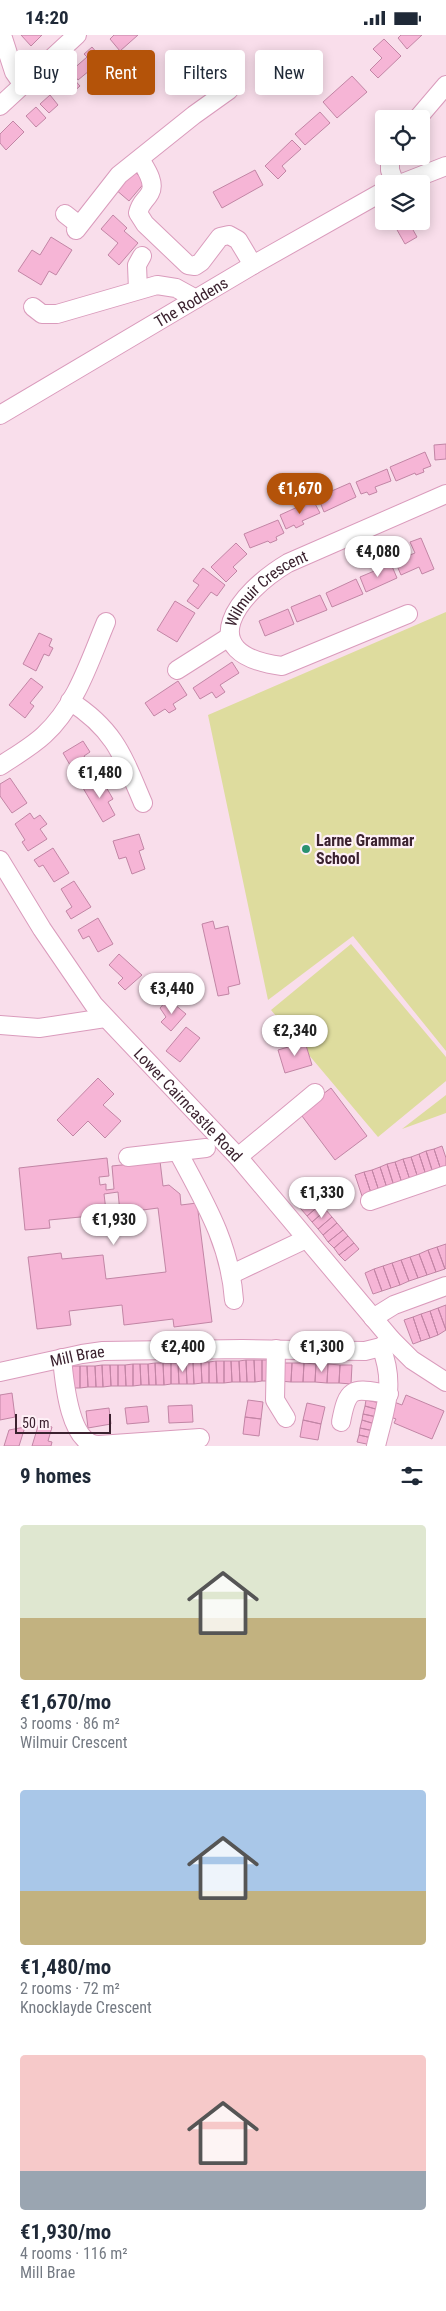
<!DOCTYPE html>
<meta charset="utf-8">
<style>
body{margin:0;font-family:"Roboto Condensed",sans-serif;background:#f6f6f7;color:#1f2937;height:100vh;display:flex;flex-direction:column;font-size:19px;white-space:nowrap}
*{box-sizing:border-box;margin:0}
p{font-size:16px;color:#747a83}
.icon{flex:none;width:28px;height:28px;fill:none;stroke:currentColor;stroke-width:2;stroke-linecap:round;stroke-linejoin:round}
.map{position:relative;height:1411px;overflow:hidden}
.panel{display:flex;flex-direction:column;background:#fff;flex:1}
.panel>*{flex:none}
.top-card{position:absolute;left:15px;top:15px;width:416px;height:45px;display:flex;gap:10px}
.controls{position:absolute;left:375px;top:75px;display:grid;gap:10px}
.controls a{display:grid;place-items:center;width:55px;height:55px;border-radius:5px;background:#fff;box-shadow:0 2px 12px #0003;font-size:25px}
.scale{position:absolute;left:15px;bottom:12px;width:96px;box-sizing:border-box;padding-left:5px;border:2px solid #3b222f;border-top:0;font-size:14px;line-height:18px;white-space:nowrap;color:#3b222f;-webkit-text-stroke:4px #fef0f6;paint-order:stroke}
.price{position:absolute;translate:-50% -42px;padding:0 11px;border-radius:18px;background:#fff;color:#222;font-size:16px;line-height:32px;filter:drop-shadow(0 1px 2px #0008)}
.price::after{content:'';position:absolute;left:50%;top:30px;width:15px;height:11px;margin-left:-8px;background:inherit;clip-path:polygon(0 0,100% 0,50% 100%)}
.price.current{background:#b45309;color:#fff}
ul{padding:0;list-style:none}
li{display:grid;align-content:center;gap:10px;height:265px;padding:0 20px}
li span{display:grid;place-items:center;height:155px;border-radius:5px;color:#555}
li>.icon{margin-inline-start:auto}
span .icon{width:90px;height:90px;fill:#fffc;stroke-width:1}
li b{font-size:21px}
h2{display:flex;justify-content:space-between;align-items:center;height:60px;padding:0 20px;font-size:21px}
.chip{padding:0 18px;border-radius:5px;background:#fff;box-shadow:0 2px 12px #0003;font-size:18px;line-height:45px}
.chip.current{background:#b45309;color:#fff}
.status{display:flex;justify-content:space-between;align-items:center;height:35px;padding:0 25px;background:#fff;direction:ltr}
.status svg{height:14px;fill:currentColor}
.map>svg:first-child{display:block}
.green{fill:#dedc9e}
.building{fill:#f6b5d6;stroke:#c285a5}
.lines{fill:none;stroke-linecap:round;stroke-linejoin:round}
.minor-casing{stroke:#da9bbc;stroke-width:20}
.minor{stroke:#fff;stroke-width:18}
.poi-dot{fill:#2a9270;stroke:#fef0f6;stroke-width:2}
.labels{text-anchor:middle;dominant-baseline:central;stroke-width:4.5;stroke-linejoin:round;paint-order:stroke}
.street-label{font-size:16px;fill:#3b222f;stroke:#fef0f6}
.poi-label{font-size:16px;font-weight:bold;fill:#3b222f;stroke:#fef0f6;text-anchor:start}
</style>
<div class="status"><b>14:20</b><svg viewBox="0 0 49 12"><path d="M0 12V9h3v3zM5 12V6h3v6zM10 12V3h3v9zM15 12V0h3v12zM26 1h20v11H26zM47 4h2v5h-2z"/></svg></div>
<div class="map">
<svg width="446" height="1411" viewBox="0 0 446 1411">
<rect width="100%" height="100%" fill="#f9deeb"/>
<path class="green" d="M446,577V1016L353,901L268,965L208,680Z
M351,909L446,1022V1046L378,1102L271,975Z
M446,1060V1078L402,1094Z"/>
<path class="building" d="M21,0H42L31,11Z
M114,0H138L120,16L110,4Z
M401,0H422L407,14L398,3Z
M384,4L401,21L378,43L370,35L382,23L373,14Z
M92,12L104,26L98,31H95L78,45L71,36L87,22L84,19Z
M70,40L80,51L70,60L60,49Z
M352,41L367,57L337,83L323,67Z
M50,60L58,70L49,78L40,69Z
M36,72L46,83L36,92L26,81Z
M320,77L330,88L305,110L295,99Z
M13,86L24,97L6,115L0,108V99Z
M292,105L301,114L282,131L286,136L278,144L265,131Z
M132,135L146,146L129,166L115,154Z
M255,135L263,150L222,173L213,157Z
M113,180L127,193L124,196L138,208L119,230L108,220L118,208L101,194Z
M392,186H408L417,202L405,209Z
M51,202L72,215L56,240L49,236L41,250L18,236L32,215L40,220Z
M446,409V424L435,425L434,410Z
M425,417L431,431L423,434L424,437L416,440L415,438L396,446L390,432Z
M387,434L391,446L375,452L377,457L369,460L367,457L361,459L356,447Z
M350,448L356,462L324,477L318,462Z
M313,465L320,478L302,486L304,489L296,493L294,490L286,494L280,480Z
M278,485L284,498L276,502L277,505L270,508L268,506L250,513L244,499Z
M421,503L434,534L422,539L419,532L401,540L395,526L415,518L410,507Z
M236,508L247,519L233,532L237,536L226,547L211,532Z
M391,529L397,543L366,557L360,542Z
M203,533L225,550L217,561L211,557L198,574L187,566L199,550L193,546Z
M356,544L363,559L332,572L326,558Z
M320,560L327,575L297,587L291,572Z
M175,566L195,578L177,607L157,595Z
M288,574L294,589L265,601L259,586Z
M39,598L52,604L49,611L53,613L49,621L44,619L36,636L23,629Z
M232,627L239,638L220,650L225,657L216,663L212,657L200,664L193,653Z
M31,643L43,652L30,668L34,671L25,683L9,670Z
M178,646L187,660L173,669L176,674L169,678L165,674L154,681L145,668Z
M83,706L90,717L84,721L95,738L80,747L63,718Z
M10,743L27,768L12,778L0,761V749Z
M102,745L113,764L108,767L115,780L103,787L83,753L96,746L97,748Z
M30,778L34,784L40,780L47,789L40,794L47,804L28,816L22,807L25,805L15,789Z
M139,799L144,814L139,816L145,834L132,839L126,822L119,824L113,806Z
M53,813L69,838L54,847L43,830L39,832L34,825Z
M74,846L91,872L71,884L66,876L72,872L61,854Z
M98,883L113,909L98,917L89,901L83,904L78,895Z
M213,886L215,894L228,891L240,949L228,952L229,959L218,961L202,889Z
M119,919L142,940L125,955L118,948L123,943L109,930Z
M154,944L172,959L163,969L146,953Z
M168,964L186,979L171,996L161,987L166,982L160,973Z
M186,992L200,1003L180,1027L166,1016Z
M305,1007L312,1030L285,1038L278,1015Z
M98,1043L114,1059L103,1070L121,1086L105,1103L88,1086L73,1101L57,1085Z
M331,1053L367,1101L335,1125L299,1077Z
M442,1111L446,1123V1134L441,1135L434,1114Z
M434,1114L441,1135L433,1138L426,1116Z
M426,1116L433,1138L426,1140L419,1119Z
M419,1119L426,1140L418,1143L411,1122Z
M411,1122L418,1143L410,1145L403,1124Z
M107,1123L109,1141L99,1142L100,1150L106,1149V1155L114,1154L112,1131L160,1126L163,1151L169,1150L180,1159L181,1170L197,1168L212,1287L174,1292L173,1284L124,1290L122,1270L69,1276L71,1290L37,1294L28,1222L61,1218L62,1224L103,1220L106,1244L166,1237L158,1173L120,1178L118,1157L104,1159L107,1184L92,1186L91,1181L49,1185L50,1193L25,1195L19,1133Z
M403,1124L410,1145L402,1148L395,1127Z
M395,1127L402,1148L394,1151L387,1129Z
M387,1129L394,1151L387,1153L380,1132Z
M380,1132L387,1153L379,1156L372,1135Z
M372,1135L379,1156L371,1158L364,1137Z
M364,1137L371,1158L362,1161L355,1140Z
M305,1150L310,1156L296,1168L291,1161Z
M310,1156L316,1162L301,1174L296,1168Z
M316,1162L321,1169L307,1181L301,1174Z
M321,1169L326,1175L312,1187L307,1181Z
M326,1175L332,1182L318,1194L312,1187Z
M332,1182L337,1188L323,1200L318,1194Z
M337,1188L343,1195L328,1207L323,1200Z
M343,1195L348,1201L334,1213L328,1207Z
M348,1201L354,1208L339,1220L334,1213Z
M354,1208L359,1214L345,1226L339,1220Z
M446,1209V1233L445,1234L437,1212Z
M437,1212L445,1234L436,1237L428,1215Z
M428,1215L436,1237L427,1240L419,1219Z
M419,1219L427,1240L418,1243L410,1222Z
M410,1222L418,1243L409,1246L401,1225Z
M401,1225L409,1246L400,1250L392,1228Z
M392,1228L400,1250L391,1253L383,1231Z
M383,1231L391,1253L382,1256L374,1234Z
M374,1234L382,1256L373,1259L365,1238Z
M446,1270V1295L438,1273Z
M438,1273L446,1295L438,1300L430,1276Z
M430,1276L438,1300L430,1303L421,1279Z
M421,1279L430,1303L421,1306L413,1282Z
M413,1282L421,1306L413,1309L404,1285Z
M246,1325H254L255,1347H247Z
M246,1325L247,1347H240L239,1326Z
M254,1325H262V1346L255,1347Z
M262,1325H269L270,1346H262Z
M216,1326H224V1348H217Z
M216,1326L217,1348H209V1327Z
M224,1326H231L232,1347L224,1348Z
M231,1326H239L240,1347H232Z
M186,1327H193L194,1349H187Z
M186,1327L187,1349H179L178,1328Z
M193,1327H201L202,1348L194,1349Z
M201,1327H209V1348H202Z
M155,1328H163L164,1350H156Z
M155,1328L156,1350H149L148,1329Z
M163,1328H171V1349L164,1350Z
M171,1328H178L179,1349H171Z
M280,1328H292L291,1347L279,1346Z
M292,1328H304L303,1347H291Z
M304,1328L316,1329L315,1347H303Z
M133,1329H140L141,1350L133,1351Z
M133,1329V1351H126L125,1330Z
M140,1329H148L149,1350H141Z
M316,1329H328L327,1348L315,1347Z
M328,1329L340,1330L339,1348H327Z
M102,1330H110L111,1351L103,1352Z
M102,1330L103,1352H96L95,1331Z
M110,1330H118V1351H111Z
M118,1330H125L126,1351H118Z
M340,1330H352L351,1349L339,1348Z
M72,1331H80V1353H73Z
M80,1331H87L88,1352L80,1353Z
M87,1331H95L96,1352H88Z
M12,1358L15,1382L0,1385V1360Z
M406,1360L444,1376L432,1404L394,1388L396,1384L388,1381L394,1367L402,1370Z
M248,1365L263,1367L261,1384L245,1382Z
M366,1365L380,1368L379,1375L365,1371Z
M307,1368L325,1372L321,1389L303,1385Z
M192,1370L193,1387L169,1388L168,1371Z
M147,1371L149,1387L127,1389L125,1373Z
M365,1371L379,1375L377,1382L363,1379Z
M109,1373L111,1389L88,1393L86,1376Z
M363,1379L377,1382L375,1389L362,1385Z
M245,1382L261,1384L259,1401L243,1399Z
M303,1385L321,1389L318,1405L300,1402Z
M362,1385L375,1389L374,1396L360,1393Z
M39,1388L52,1392L48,1406L52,1407L51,1411H32Z
M25,1392L19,1411H4L9,1395Z
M360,1393L374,1396L372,1403L359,1400Z
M359,1400L372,1403L371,1410L357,1407Z"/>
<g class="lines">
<g class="minor-casing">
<g id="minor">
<path d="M2,0L14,37L23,50"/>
<path d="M0,71L77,0"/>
<path d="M417,84L446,50"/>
<path d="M390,121V135L395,149"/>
<path d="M140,124C145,133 156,147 150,158C145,167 141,166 138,178L145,189L188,230L195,231L201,227L220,202L229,200L238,205L253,230"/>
<path d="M400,149L446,131"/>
<path d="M65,179L79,190"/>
<path d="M76,195L119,140L194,80L229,55"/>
<path d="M138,255L137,230L142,221"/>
<path d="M33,272L42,279H57L157,250L176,253L196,264"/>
<path id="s1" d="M0,380L253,230L384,156"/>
<path id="s2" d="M408,579L282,631C189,619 239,557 288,528L446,459"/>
<path d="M177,635L229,602"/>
<path d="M70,666C115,695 123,721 143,768"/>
<path d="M0,731C15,721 31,712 44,700C76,671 90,625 106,587"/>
<path id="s3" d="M0,825L42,894L94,970L238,1122L391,1304L412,1325L446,1347"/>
<path d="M0,990L39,993L105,983"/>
<path d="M178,1117C204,1166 230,1208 234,1265"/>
<path d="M128,1122L206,1113"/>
<path d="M238,1122L315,1058"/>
<path d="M370,1166L446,1140"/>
<path d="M232,1239L306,1204"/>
<path d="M373,1283L394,1270L446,1251"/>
<path d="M276,1314L275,1365L286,1383"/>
<path d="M62,1323C64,1344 69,1410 99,1410L200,1403"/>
<path id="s4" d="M0,1337L82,1319L103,1316L242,1314L365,1316L381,1312L391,1304"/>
<path d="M341,1387C348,1349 354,1354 389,1359"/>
<path d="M376,1411C385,1373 396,1350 381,1312"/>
</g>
</g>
<use href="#minor" class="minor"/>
</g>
<circle class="poi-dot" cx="306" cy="814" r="5"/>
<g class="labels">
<g class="street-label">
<text stroke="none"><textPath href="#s1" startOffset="222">The Roddens</textPath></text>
<text stroke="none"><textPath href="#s2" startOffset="264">Wilmuir Crescent</textPath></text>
<text stroke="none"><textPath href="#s3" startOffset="310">Lower Cairncastle Road</textPath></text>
<text stroke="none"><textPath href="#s4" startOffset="79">Mill Brae</textPath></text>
</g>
<g class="poi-label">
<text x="316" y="805">Larne Grammar<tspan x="316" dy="18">School</tspan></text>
</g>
</g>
</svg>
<div class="controls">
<a><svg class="icon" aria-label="locate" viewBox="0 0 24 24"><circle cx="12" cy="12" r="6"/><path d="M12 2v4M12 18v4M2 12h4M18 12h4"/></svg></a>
<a><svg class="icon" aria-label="layers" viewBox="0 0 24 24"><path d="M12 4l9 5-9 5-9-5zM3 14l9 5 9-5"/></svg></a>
</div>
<div class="scale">50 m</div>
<b class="price current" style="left:300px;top:480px">€1,670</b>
<b class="price" style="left:378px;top:543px">€4,080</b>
<b class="price" style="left:100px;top:764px">€1,480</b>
<b class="price" style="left:172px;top:980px">€3,440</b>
<b class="price" style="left:295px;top:1022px">€2,340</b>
<b class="price" style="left:322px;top:1184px">€1,330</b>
<b class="price" style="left:114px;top:1211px">€1,930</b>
<b class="price" style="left:183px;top:1338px">€2,400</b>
<b class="price" style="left:322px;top:1338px">€1,300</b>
<div class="top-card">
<a class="chip">Buy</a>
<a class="chip current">Rent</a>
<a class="chip">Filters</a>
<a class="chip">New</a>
</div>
</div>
<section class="panel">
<h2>9 homes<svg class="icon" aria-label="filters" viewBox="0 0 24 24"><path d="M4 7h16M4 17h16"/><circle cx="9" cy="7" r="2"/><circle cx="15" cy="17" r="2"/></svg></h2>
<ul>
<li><span style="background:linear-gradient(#dfe7d0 60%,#c2b280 0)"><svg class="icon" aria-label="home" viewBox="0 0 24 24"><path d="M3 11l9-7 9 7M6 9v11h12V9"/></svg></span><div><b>€1,670/mo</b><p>3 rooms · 86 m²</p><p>Wilmuir Crescent</p></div></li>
<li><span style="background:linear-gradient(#a9c7e8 65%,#c2b280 0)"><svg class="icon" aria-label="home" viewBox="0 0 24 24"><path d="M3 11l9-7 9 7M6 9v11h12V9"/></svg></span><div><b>€1,480/mo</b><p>2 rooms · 72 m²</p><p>Knocklayde Crescent</p></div></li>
<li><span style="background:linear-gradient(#f6c9c9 75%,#9aa5b1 0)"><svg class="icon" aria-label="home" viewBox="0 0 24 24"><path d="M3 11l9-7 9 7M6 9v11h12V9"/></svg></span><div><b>€1,930/mo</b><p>4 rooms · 116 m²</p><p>Mill Brae</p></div></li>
</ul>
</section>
